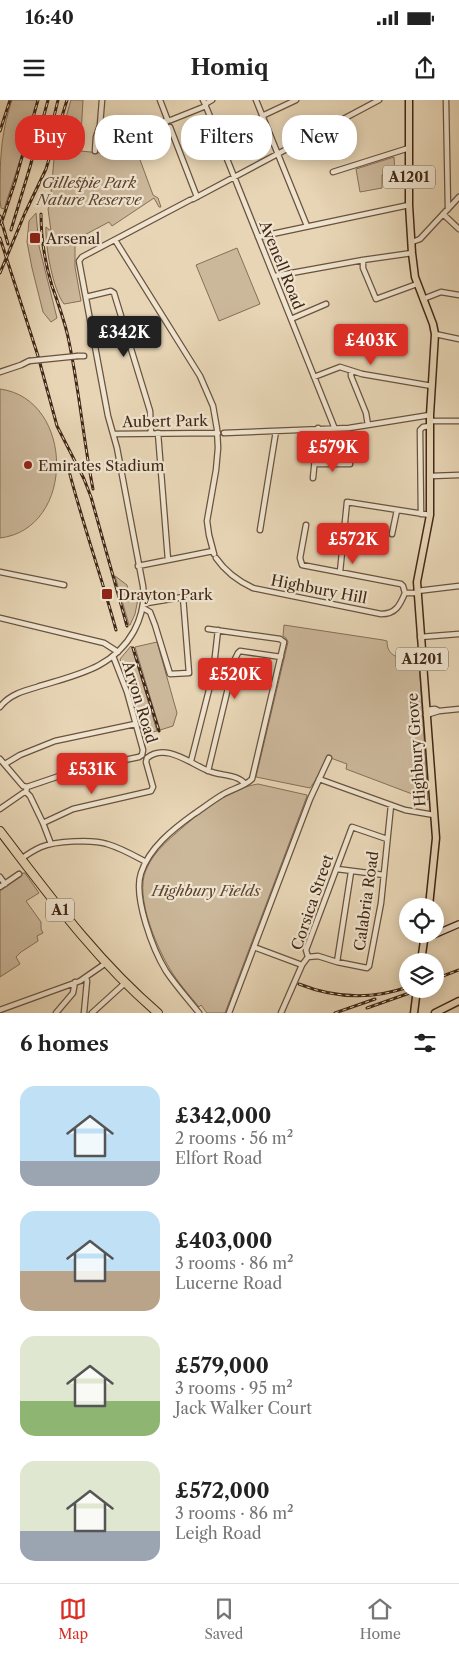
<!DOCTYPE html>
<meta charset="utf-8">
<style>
body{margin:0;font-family:"Libre Caslon Text",serif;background:#f2f2f2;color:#222;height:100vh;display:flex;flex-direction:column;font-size:19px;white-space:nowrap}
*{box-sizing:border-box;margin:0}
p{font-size:16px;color:#767676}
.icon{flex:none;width:28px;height:28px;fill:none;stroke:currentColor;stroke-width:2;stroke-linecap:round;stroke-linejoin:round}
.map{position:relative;height:913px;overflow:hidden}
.panel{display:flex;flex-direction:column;background:#fff;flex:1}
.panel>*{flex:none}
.top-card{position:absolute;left:15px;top:15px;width:430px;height:45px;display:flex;gap:10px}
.tools{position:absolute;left:399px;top:798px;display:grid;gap:10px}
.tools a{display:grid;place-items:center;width:45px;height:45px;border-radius:50%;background:#fff;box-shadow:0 2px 12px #0003;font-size:25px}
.price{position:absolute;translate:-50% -42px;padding:0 11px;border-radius:5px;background:#d93025;color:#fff;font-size:16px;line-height:32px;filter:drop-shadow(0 1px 2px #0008)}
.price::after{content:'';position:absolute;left:50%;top:30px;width:15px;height:11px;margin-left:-8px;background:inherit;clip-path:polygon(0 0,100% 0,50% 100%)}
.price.selected{background:#222;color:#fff}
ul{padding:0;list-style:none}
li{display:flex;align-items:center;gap:15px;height:125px;padding:0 20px}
li span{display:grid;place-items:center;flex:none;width:140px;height:100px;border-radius:15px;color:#555}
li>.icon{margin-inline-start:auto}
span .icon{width:60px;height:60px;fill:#fffc;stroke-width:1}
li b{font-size:21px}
h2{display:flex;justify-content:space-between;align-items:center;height:60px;padding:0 20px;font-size:21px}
.tag{padding:0 18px;border-radius:20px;background:#fff;box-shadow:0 2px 12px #0003;font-size:18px;line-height:45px}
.tag.selected{background:#d93025;color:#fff}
.status{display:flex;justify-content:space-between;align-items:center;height:35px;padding:0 25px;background:#fff;direction:ltr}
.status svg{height:14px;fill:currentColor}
header{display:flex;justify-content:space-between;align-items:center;height:65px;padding:0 20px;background:#fff;font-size:22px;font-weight:700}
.tab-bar{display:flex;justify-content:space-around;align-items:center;height:70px;border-top:1px solid #e0e0e0;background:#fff;font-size:14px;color:#767676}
.tab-bar a{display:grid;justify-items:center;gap:2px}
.tab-bar .selected{color:#d93025}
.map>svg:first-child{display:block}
.green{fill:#cbb79a;stroke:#866f58}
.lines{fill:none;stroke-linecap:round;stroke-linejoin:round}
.street-casing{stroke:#6a523e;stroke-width:7}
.secondary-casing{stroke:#412717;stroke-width:8}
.primary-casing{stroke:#412717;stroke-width:9}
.highway-casing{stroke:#412717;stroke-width:10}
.street{stroke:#efe4cf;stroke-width:4.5}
.secondary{stroke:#efe4cf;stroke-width:5.5}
.primary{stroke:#e7d5b5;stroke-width:6}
.highway{stroke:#e7d5b5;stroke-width:8}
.rail-casing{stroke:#412717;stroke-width:3}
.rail{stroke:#efe4cf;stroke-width:1;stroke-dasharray:4;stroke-linecap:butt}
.street-bridge-casing{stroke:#6a523e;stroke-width:7;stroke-linecap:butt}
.primary-bridge-casing{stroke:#412717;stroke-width:9;stroke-linecap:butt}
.street-bridge{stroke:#efe4cf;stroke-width:4.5}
.primary-bridge{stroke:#e7d5b5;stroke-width:6}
.poi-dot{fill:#8f2418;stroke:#efe4cf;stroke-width:2}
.labels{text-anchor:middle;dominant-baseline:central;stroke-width:4.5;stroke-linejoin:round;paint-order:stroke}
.shield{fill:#efe4cf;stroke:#75604e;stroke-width:1}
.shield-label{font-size:14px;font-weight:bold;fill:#412717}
.park-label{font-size:15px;font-style:italic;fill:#5d4431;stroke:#efe4cf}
.poi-label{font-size:15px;fill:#412717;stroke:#efe4cf;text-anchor:start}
.street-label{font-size:15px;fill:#412717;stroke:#efe4cf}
</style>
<div class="status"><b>16:40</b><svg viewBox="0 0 49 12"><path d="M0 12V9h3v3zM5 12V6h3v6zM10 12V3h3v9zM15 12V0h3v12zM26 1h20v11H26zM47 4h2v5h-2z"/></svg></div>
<header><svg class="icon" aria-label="menu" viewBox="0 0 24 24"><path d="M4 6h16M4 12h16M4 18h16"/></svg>Homiq<svg class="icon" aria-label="share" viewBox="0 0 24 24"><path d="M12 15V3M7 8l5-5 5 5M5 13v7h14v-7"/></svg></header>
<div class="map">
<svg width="459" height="913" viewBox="0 0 459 913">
<rect width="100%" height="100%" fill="#e7d5b5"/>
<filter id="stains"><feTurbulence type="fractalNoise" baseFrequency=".004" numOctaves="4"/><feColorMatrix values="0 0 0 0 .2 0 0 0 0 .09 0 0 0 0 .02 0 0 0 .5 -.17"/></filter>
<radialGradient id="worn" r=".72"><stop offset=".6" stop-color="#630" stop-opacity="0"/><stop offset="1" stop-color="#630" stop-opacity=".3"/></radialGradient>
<path class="green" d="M12,0H37L25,45L4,109L1,108L0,100C0,62 0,36 12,0Z
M71,0H83L80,51L101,53L105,42H103L101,49H97C98,39 97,34 108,31L109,28L134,30L137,36L143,33L150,52L139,57L153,95L158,98L161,107H159L154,98L112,126L109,122L75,140V167L81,201L64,204C53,190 45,146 46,127L51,131L48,109L50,104L54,59Z
M394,57L395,73L382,75V88L360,92L356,69Z
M36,113L39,146L57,218L51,222L43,212L32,168L27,142L29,121Z
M237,148L260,204L219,221L196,165Z
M0,289C75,299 76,429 0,438Z
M115,476L127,485L130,498L138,499L135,514L130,525H129Z
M284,525L383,540L387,541C387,560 404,558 419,560L428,700L346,669L347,664L328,657L319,675L310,688L256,677L288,542L286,538L283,536Z
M157,542L177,613L173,626L160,630L135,547Z
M131,546L132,548L157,631L142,634L120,559Z
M258,684L307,695V696L225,913H207L201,905L199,907C190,896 181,886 173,874C158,851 134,797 146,770C154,750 173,736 189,722C208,706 232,688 258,684Z
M23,773H25L39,793L26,801L41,822V829L43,833L37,836L38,841L21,852L16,857L20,864L0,877V790Z"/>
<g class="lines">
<g class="street-casing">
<path id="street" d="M160,0L168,21
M256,0L307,126
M446,0L448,109
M205,4L212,0
M207,9L335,329
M262,16L296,0
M100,25L145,29L165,21L171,20L206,6L203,0
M170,27L197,97
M95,51L96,37L100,25L102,0
M333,72L409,48
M193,99L379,0
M443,114L459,129
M258,137L409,105
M115,140L200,276L213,306L217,329L218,348L216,370L207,421L209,435L214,454
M412,142L420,139L459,97
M363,160V168L376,199L417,184
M275,176L363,160L412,153
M86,197L111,191L114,193L150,311L151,333
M423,199L441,192L459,195
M291,219L326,204
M435,234L459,239
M78,256H84
M351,271V276L366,313L368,325
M0,272L21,265L29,261
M314,277L340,267L362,274L432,286
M430,321H459
M158,333L168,460
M224,333L349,328L430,315
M114,334L218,333
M315,364H350
M431,376L459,375
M313,378L318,328
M421,414L420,330L423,327L430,326
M306,425L300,458L302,465L401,484L403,486L405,493
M260,430L276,331
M392,434L397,410
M216,458C225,471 238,481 253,488L381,514C396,514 400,505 405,493H417
M138,466L213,451
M0,472L64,485
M340,472L347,402L430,415
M417,491L459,486
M143,508L150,512L155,525L170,574L189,573L183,497L147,503
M0,518L104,543L118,552
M420,537L459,534
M0,607C9,595 23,591 37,587C75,575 113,569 134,531C142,516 145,502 143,486L117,348L108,316L79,161L82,157L190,100
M426,610L435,609L439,611L426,615
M439,611L459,609
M0,659L23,686L27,687
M191,661L213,574L218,530
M5,664L20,655L55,641L135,624
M208,671L235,559L238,553L240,551L281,557
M319,679L405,710L434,715
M27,687L77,670L139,657L142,655L143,650L127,592L113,556
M27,687L26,692L30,696L43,723L51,744
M0,709L23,693L26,692
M43,723L73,709L151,691L153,687L146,662L147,658C166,642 192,665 209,671C220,676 238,674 245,684
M21,759C28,754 34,750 41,747C55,741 93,739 107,744C121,748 133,755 146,762
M337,769L384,775
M0,777L5,784
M0,787L19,774
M254,847L302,865
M308,857L318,856L337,862L367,868L369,866L381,803L391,705
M337,862L351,772
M0,910L80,881L106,863
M56,913L73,893L75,882
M84,913L87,881L86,878
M92,913L125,883
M199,913C188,899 176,886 166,871C153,850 133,797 141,773C149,748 173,729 194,714C203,708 212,701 222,695C231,689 244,687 252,679L284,542L280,539L208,529
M229,913L310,699L329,658
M281,913L302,865L308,857L306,850L352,727L387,739"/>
</g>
<g class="secondary-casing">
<path id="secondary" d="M425,837L431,836L459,824"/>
</g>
<g class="primary-casing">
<path id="primary" d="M409,0V105L412,153L415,177L433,224L435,234L430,315V415L417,482L436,738L429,806
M421,861L425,834
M414,913L416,897
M435,913L459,901"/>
</g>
<g class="highway-casing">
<path id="highway" d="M0,731C49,795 96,860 158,913"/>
</g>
<use href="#street" class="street"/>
<use href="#secondary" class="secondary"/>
<use href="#primary" class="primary"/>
<use href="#highway" class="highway"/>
<g class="rail-casing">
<path id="rail" d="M0,31L10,0
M47,46L58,0
M41,114C41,138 45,163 52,186C58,203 64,219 68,237C79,287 83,338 93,389
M0,116L8,144
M1,124L15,82L38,0
M11,130L30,67L48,0
M0,138L38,256L57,326L84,379L91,397L127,526
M0,173L25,113L46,69L67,0
M68,367C82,422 101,475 116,530
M133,548L159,631
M435,879L459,870
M299,884C334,898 371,900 408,887
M367,908L421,889
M335,913L375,899"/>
</g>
<use href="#rail" class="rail"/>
<g class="street-bridge-casing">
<path id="street-bridge" d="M29,261L78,256"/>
</g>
<g class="primary-bridge-casing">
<path id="primary-bridge" d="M416,897L417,889"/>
</g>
<use href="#street-bridge" class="street-bridge"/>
<use href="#primary-bridge" class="primary-bridge"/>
</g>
<g class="poi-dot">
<rect x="29" y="132" width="12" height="12" rx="2.5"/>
<circle cx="28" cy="365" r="5"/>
<rect x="101" y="488" width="12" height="12" rx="2.5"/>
</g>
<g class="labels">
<g class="shield">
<rect x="383" y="65.5" width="52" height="23" rx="4"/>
<rect x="396" y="547.5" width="52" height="23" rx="4"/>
<rect x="46" y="798.5" width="28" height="23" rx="4"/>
</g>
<g class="shield-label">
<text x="409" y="77">A1201</text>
<text x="422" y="559">A1201</text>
<text x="60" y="810">A1</text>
</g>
<g class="park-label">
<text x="89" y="82">Gillespie Park<tspan x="89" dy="17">Nature Reserve</tspan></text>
<text x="206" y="790">Highbury Fields</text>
</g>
<g class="poi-label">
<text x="46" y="138">Arsenal</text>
<text x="38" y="365">Emirates Stadium</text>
<text x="118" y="494">Drayton Park</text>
</g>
<g class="street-label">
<text transform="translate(282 165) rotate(68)">Avenell Road</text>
<text transform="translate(165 321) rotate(-1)">Aubert Park</text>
<text transform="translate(319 489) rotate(11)">Highbury Hill</text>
<text transform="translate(140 602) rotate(73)">Arvon Road</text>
<text transform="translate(416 650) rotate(-94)">Highbury Grove</text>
<text transform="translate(366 801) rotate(-82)">Calabria Road</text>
<text transform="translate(312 802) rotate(-71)">Corsica Street</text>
</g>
</g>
<rect width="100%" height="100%" filter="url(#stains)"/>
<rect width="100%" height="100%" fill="url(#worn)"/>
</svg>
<div class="tools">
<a><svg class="icon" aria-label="locate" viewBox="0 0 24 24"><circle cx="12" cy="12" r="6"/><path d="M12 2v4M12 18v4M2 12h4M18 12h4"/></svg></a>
<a><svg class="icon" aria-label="layers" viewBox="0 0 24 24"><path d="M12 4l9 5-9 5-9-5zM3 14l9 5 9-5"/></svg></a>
</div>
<b class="price selected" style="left:124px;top:258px">£342K</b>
<b class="price" style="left:371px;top:266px">£403K</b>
<b class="price" style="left:333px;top:373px">£579K</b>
<b class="price" style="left:353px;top:465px">£572K</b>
<b class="price" style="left:235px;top:600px">£520K</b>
<b class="price" style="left:92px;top:695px">£531K</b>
<div class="top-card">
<a class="tag selected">Buy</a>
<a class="tag">Rent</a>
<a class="tag">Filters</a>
<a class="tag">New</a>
</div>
</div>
<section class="panel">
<h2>6 homes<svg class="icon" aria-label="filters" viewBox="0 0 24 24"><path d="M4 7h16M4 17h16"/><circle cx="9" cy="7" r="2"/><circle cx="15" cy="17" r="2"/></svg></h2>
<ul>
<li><span style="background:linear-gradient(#bfe0f5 75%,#9aa5b1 0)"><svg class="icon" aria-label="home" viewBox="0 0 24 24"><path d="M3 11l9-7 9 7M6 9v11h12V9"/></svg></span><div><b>£342,000</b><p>2 rooms · 56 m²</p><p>Elfort Road</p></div></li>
<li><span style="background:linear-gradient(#bfe0f5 60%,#b9a48a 0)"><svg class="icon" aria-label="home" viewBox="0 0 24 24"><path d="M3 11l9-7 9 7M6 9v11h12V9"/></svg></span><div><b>£403,000</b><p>3 rooms · 86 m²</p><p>Lucerne Road</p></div></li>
<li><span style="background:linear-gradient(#dfe7d0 65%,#8fb573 0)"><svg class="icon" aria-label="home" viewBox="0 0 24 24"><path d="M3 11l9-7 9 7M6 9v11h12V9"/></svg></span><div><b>£579,000</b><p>3 rooms · 95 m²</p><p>Jack Walker Court</p></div></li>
<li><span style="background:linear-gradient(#dfe7d0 70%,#9aa5b1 0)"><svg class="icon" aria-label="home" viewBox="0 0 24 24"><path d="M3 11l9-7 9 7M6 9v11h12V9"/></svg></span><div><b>£572,000</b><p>3 rooms · 86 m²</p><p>Leigh Road</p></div></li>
</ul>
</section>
<nav class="tab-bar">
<a class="selected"><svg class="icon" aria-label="map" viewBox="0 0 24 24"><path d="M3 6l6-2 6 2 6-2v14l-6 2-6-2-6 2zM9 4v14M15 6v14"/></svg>Map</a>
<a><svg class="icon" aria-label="saved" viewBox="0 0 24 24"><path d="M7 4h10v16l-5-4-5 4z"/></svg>Saved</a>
<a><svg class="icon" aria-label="home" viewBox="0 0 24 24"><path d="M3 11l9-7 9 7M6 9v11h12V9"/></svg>Home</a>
</nav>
